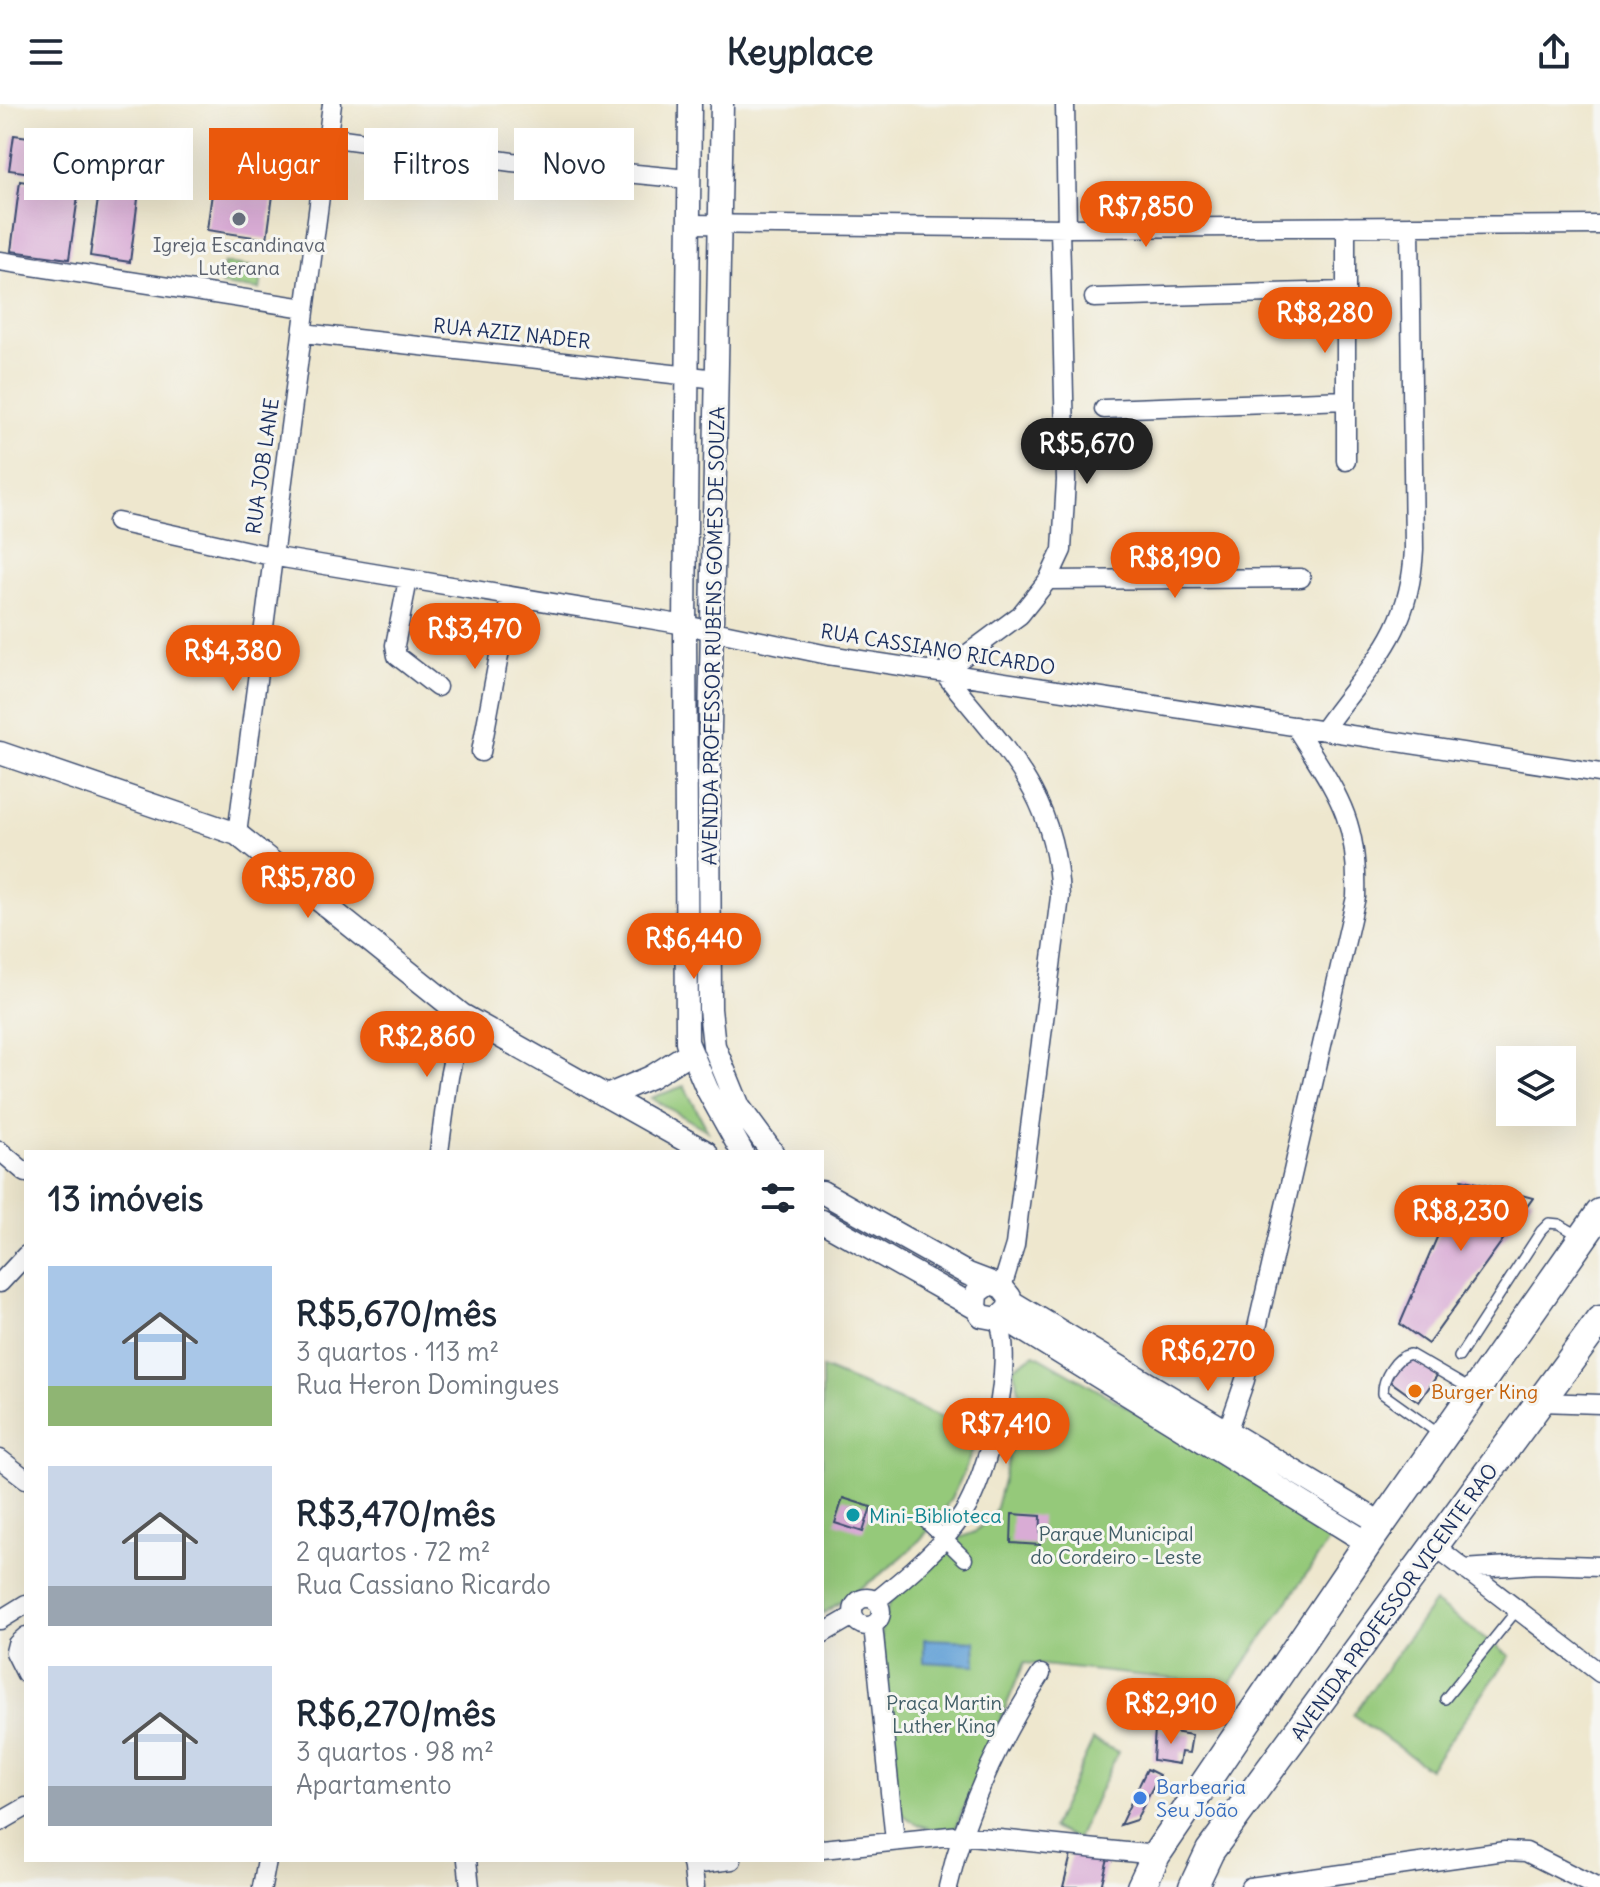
<!DOCTYPE html>
<html lang="pt">
<meta charset="utf-8">
<style>
body{margin:0;font-family:Delius,sans-serif;background:#f6f6f7;color:#1f2937;height:100vh;display:flex;flex-direction:column;font-size:30px;white-space:nowrap}
*{box-sizing:border-box;margin:0}
p{font-size:26px;color:#747a83}
.icon{flex:none;width:44px;height:44px;fill:none;stroke:currentColor;stroke-width:2;stroke-linecap:round;stroke-linejoin:round}
.map{position:relative;flex:1;overflow:hidden}
.side{position:absolute;left:24px;top:1046px;width:800px;height:712px;display:flex;flex-direction:column;background:#fff;border-radius:0px;box-shadow:0 8px 32px #0002}
.side>*{flex:none}
.guide{position:absolute;left:24px;top:24px;width:800px;height:72px;display:flex;gap:16px}
.fabs{position:absolute;left:1496px;top:942px;display:grid;gap:16px}
.fabs a{display:grid;place-items:center;width:80px;height:80px;border-radius:0px;background:#fff;box-shadow:0 8px 32px #0002;font-size:40px}
.price{position:absolute;translate:-50% -68px;padding:0 18px;border-radius:28px;background:#ea580c;color:#fff;font-size:26px;line-height:52px;filter:drop-shadow(0 2px 4px #0008)}
.price::after{content:'';position:absolute;left:50%;top:48px;width:24px;height:18px;margin-left:-12px;background:inherit;clip-path:polygon(0 0,100% 0,50% 100%)}
.price.active{background:#222;color:#fff}
ul{padding:0;list-style:none}
li{display:flex;align-items:center;gap:24px;height:200px;padding:0 24px}
li span{display:grid;place-items:center;flex:none;width:224px;height:160px;border-radius:0px;color:#555}
li>.icon{margin-inline-start:auto}
span .icon{width:96px;height:96px;fill:#fffc;stroke-width:1}
li b{font-size:34px}
h2{display:flex;justify-content:space-between;align-items:center;height:96px;padding:0 24px;font-size:34px}
.pill{padding:0 28px;border-radius:0px;background:#fff;box-shadow:0 8px 32px #0002;font-size:28px;line-height:72px}
.pill.active{background:#ea580c;color:#fff}
header{display:flex;justify-content:space-between;align-items:center;height:104px;padding:0 24px;background:#fff;font-size:36px;font-weight:800}
.map>svg:first-child{display:block}
.green{fill:#95c97a;stroke:#587c6c;stroke-width:2}
.water{fill:#66a3d7;stroke:#40699a;stroke-width:2}
.building{fill:#d9acd5}
.lines{fill:none;stroke-linecap:round;stroke-linejoin:round}
.service-casing{stroke:#3b4b6f;stroke-width:12}
.pedestrian-casing{stroke:#3b4b6f;stroke-width:17}
.minor-casing{stroke:#3b4b6f;stroke-width:21}
.tertiary-casing{stroke:#3b4b6f;stroke-width:25}
.primary-casing{stroke:#3b4b6f;stroke-width:31}
.service{stroke:#fff;stroke-width:9}
.pedestrian{stroke:#fff;stroke-width:14}
.minor{stroke:#fff;stroke-width:18}
.tertiary{stroke:#fff;stroke-width:22}
.primary{stroke:#fff;stroke-width:28}
.worship-dot{fill:#6b7280;stroke:#f6f6f2;stroke-width:3}
.food-dot{fill:#e8710a;stroke:#f6f6f2;stroke-width:3}
.culture-dot{fill:#0f9aa8;stroke:#f6f6f2;stroke-width:3}
.shop-dot{fill:#3f7fe0;stroke:#f6f6f2;stroke-width:3}
.labels{text-anchor:middle;dominant-baseline:central;stroke-width:6;stroke-linejoin:round;paint-order:stroke}
.worship-label{font-size:20px;fill:#5b616d;stroke:#f6f6f2}
.street-label{font-size:20px;fill:#1b2f5e;stroke:#f6f6f2}
.food-label{font-size:20px;fill:#c56008;stroke:#f6f6f2;text-anchor:start}
.culture-label{font-size:20px;fill:#0d838f;stroke:#f6f6f2;text-anchor:start}
.park-label{font-size:20px;fill:#405d66;stroke:#f6f6f2}
.shop-label{font-size:20px;fill:#366cbe;stroke:#f6f6f2;text-anchor:start}
</style>
<header><svg class="icon" aria-label="menu" viewBox="0 0 24 24"><path d="M4 6h16M4 12h16M4 18h16"/></svg>Keyplace<svg class="icon" aria-label="share" viewBox="0 0 24 24"><path d="M12 15V3M7 8l5-5 5 5M5 13v7h14v-7"/></svg></header>
<div class="map">
<svg width="1600" height="1783" viewBox="0 0 1600 1783">
<rect width="100%" height="100%" fill="#f6f6f2"/>
<filter id="ink" filterUnits="userSpaceOnUse"><feTurbulence type="fractalNoise" baseFrequency=".0125" numOctaves="2"/><feDisplacementMap in="SourceGraphic" scale="16" xChannelSelector="R" yChannelSelector="G"/><feConvolveMatrix kernelMatrix="1 2 1 2 8 2 1 2 1" color-interpolation-filters="sRGB"/></filter>
<filter id="wash" filterUnits="userSpaceOnUse"><feTurbulence type="fractalNoise" baseFrequency=".006" numOctaves="4" result="noise"/><feDisplacementMap in="SourceGraphic" scale="32" xChannelSelector="R" yChannelSelector="G"/><feGaussianBlur stdDeviation="1.8" result="paint"/><feColorMatrix in="noise" values="0 0 0 0 0 0 0 0 0 0 0 0 0 0 0 0 0 1.4 0 .05"/><feComposite in="paint" operator="in"/></filter>
<g filter="url(#wash)">
<rect width="100%" height="100%" fill="#eee7ce"/>
<path class="green" d="M224,159L263,164L260,186L221,181Z
M684,982L708,1027L651,994Z
M1035,1250L1338,1424L1230,1581L1024,1559L955,1725C930,1727 917,1723 899,1707L881,1527L889,1499L957,1435L975,1428L995,1407L1023,1299L1013,1264Z
M822,1264L978,1329C948,1428 904,1456 822,1510Z
M1434,1498L1510,1552L1429,1665L1353,1611Z
M1093,1636L1118,1648L1077,1735L1052,1724Z"/>
<path class="water" d="M924,1535L975,1537L976,1561L924,1558Z"/>
<g id="blocks">
<path class="building" d="M14,31L88,41L83,76L9,66Z
M20,77L79,86L69,155L11,147Z
M100,81L139,87L130,158L90,152Z
M213,82L273,91L267,135L207,126Z
M1462,1075L1533,1094L1428,1240L1400,1220Z
M1405,1252L1438,1270L1419,1298L1387,1275Z
M843,1394L871,1403L863,1428L835,1419Z
M1012,1410L1041,1412L1040,1441L1011,1439Z
M1168,1584L1199,1589L1194,1618L1153,1611L1156,1590L1166,1592Z
M1155,1625L1192,1631L1189,1649L1181,1648L1179,1660L1153,1656Z
M1147,1665L1159,1671L1136,1716L1120,1721Z
M1072,1747L1108,1754L1101,1783H1063Z"/>
</g>
</g>
<g filter="url(#ink)">
<use href="#blocks" fill-opacity="0" stroke="#3b4b6f" stroke-width="2"/>
<g class="lines">
<g class="service-casing">
<path id="service" d="M1459,1253L1541,1127L1549,1119L1559,1120L1580,1132
M1439,1330L1383,1290C1382,1275 1395,1253 1410,1250L1472,1286
M1445,1595L1517,1506"/>
</g>
<g class="pedestrian-casing">
<path id="pedestrian" d="M925,1416L965,1455"/>
</g>
<g class="minor-casing">
<path id="minor" d="M1065,0L1067,124
M328,33L512,58L688,75
M690,120L1067,124L1600,121
M0,157L305,204
M1094,194L1346,187
M303,229L717,275
M1104,305L1346,296
M1346,357V122
M117,418L271,452L685,521L828,551L1600,669
M408,476L395,541L397,552L437,583
M1048,476L1301,474
M1324,625C1370,560 1410,531 1414,445L1410,122
M481,648L510,493
M237,730L332,0
M0,1047L26,1069
M439,1048L449,973L462,911
M0,1179L26,1151
M1002,1183L1015,1141L1020,1100L1060,793C1056,688 1004,645 943,568L1020,511L1048,476L1062,446L1066,376L1060,124
M1541,1298L1600,1300
M1227,1328L1245,1276L1356,793C1359,713 1335,687 1295,622
M0,1355L26,1375
M1436,1443L1600,1569
M1464,1465L1538,1460L1600,1462
M853 1508a14 14 0 1 1 28 0a14 14 0 1 1-28 0Z
M876,1497C906,1473 942,1443 963,1410C988,1372 1016,1257 998,1215
M0,1516L26,1500
M873,1521L895,1737
M822,1530L853,1512
M26,1532L17,1540L15,1548L26,1570
M0,1718L26,1703
M822,1745L960,1731L1156,1751
M467,1756L470,1783
M692,1756L695,1783
M692,1761L732,1756
M262,1783L267,1756
M948,1783C965,1708 999,1635 1041,1570
M1250,1783L1505,1747L1526,1748L1596,1783"/>
</g>
<g class="tertiary-casing">
<path id="tertiary" d="M690,0L685,521L687,938L707,985L742,1048
M722,0L709,675L710,905L714,942L739,1003L772,1048
M0,649L237,730L462,911L706,1048
M609,991L651,973L689,949
M822,1088L968,1170L1002,1183L1010,1193L1009,1204L998,1215L982,1212L976,1204L977,1189L989,1180
M822,1117L976,1204
M1010,1197L1382,1420
M1002,1213L1368,1439"/>
</g>
<g class="primary-casing">
<path id="primary" d="M1141,1783L1156,1751L1368,1439L1600,1109
M1193,1783L1210,1747L1600,1216"/>
</g>
<use href="#service" class="service"/>
<use href="#pedestrian" class="pedestrian"/>
<use href="#minor" class="minor"/>
<use href="#tertiary" class="tertiary"/>
<use href="#primary" class="primary"/>
</g>
</g>
<circle class="worship-dot" cx="239" cy="115" r="8"/>
<circle class="food-dot" cx="1415" cy="1287" r="8"/>
<circle class="culture-dot" cx="853" cy="1411" r="8"/>
<circle class="shop-dot" cx="1140" cy="1694" r="8"/>
<g class="labels">
<g class="worship-label">
<text x="239" y="140">Igreja Escandinava<tspan x="239" dy="23">Luterana</tspan></text>
</g>
<g class="street-label">
<text transform="translate(512 229) rotate(6)">RUA AZIZ NADER</text>
<text transform="translate(262 362) rotate(-82)">RUA JOB LANE</text>
<text transform="translate(713 532) rotate(-89)">AVENIDA PROFESSOR RUBENS GOMES DE SOUZA</text>
<text transform="translate(938 545) rotate(9)">RUA CASSIANO RICARDO</text>
<text transform="translate(1394 1498) rotate(-54)">AVENIDA PROFESSOR VICENTE RAO</text>
</g>
<g class="food-label">
<text x="1431" y="1287">Burger King</text>
</g>
<g class="culture-label">
<text x="869" y="1411">Mini-Biblioteca</text>
</g>
<g class="park-label">
<text x="1116" y="1429">Parque Municipal<tspan x="1116" dy="23">do Cordeiro - Leste</tspan></text>
<text x="944" y="1598">Praça Martin<tspan x="944" dy="23">Luther King</tspan></text>
</g>
<g class="shop-label">
<text x="1156" y="1682">Barbearia<tspan x="1156" dy="23">Seu João</tspan></text>
</g>
</g>
</svg>
<div class="fabs">
<a><svg class="icon" aria-label="layers" viewBox="0 0 24 24"><path d="M12 4l9 5-9 5-9-5zM3 14l9 5 9-5"/></svg></a>
</div>
<b class="price" style="left:1146px;top:145px">R$7,850</b>
<b class="price" style="left:1325px;top:251px">R$8,280</b>
<b class="price active" style="left:1087px;top:382px">R$5,670</b>
<b class="price" style="left:1175px;top:496px">R$8,190</b>
<b class="price" style="left:475px;top:567px">R$3,470</b>
<b class="price" style="left:233px;top:589px">R$4,380</b>
<b class="price" style="left:308px;top:816px">R$5,780</b>
<b class="price" style="left:694px;top:877px">R$6,440</b>
<b class="price" style="left:427px;top:975px">R$2,860</b>
<b class="price" style="left:1461px;top:1149px">R$8,230</b>
<b class="price" style="left:1208px;top:1289px">R$6,270</b>
<b class="price" style="left:1006px;top:1362px">R$7,410</b>
<b class="price" style="left:1171px;top:1642px">R$2,910</b>
<div class="guide">
<a class="pill">Comprar</a>
<a class="pill active">Alugar</a>
<a class="pill">Filtros</a>
<a class="pill">Novo</a>
</div>
<section class="side">
<h2>13 imóveis<svg class="icon" aria-label="filters" viewBox="0 0 24 24"><path d="M4 7h16M4 17h16"/><circle cx="9" cy="7" r="2"/><circle cx="15" cy="17" r="2"/></svg></h2>
<ul>
<li><span style="background:linear-gradient(#a9c7e8 75%,#8fb573 0)"><svg class="icon" aria-label="home" viewBox="0 0 24 24"><path d="M3 11l9-7 9 7M6 9v11h12V9"/></svg></span><div><b>R$5,670/mês</b><p>3 quartos · 113 m²</p><p>Rua Heron Domingues</p></div></li>
<li><span style="background:linear-gradient(#c9d6e8 75%,#9aa5b1 0)"><svg class="icon" aria-label="home" viewBox="0 0 24 24"><path d="M3 11l9-7 9 7M6 9v11h12V9"/></svg></span><div><b>R$3,470/mês</b><p>2 quartos · 72 m²</p><p>Rua Cassiano Ricardo</p></div></li>
<li><span style="background:linear-gradient(#c9d6e8 75%,#9aa5b1 0)"><svg class="icon" aria-label="home" viewBox="0 0 24 24"><path d="M3 11l9-7 9 7M6 9v11h12V9"/></svg></span><div><b>R$6,270/mês</b><p>3 quartos · 98 m²</p><p>Apartamento</p></div></li>
</ul>
</section>
</div>
